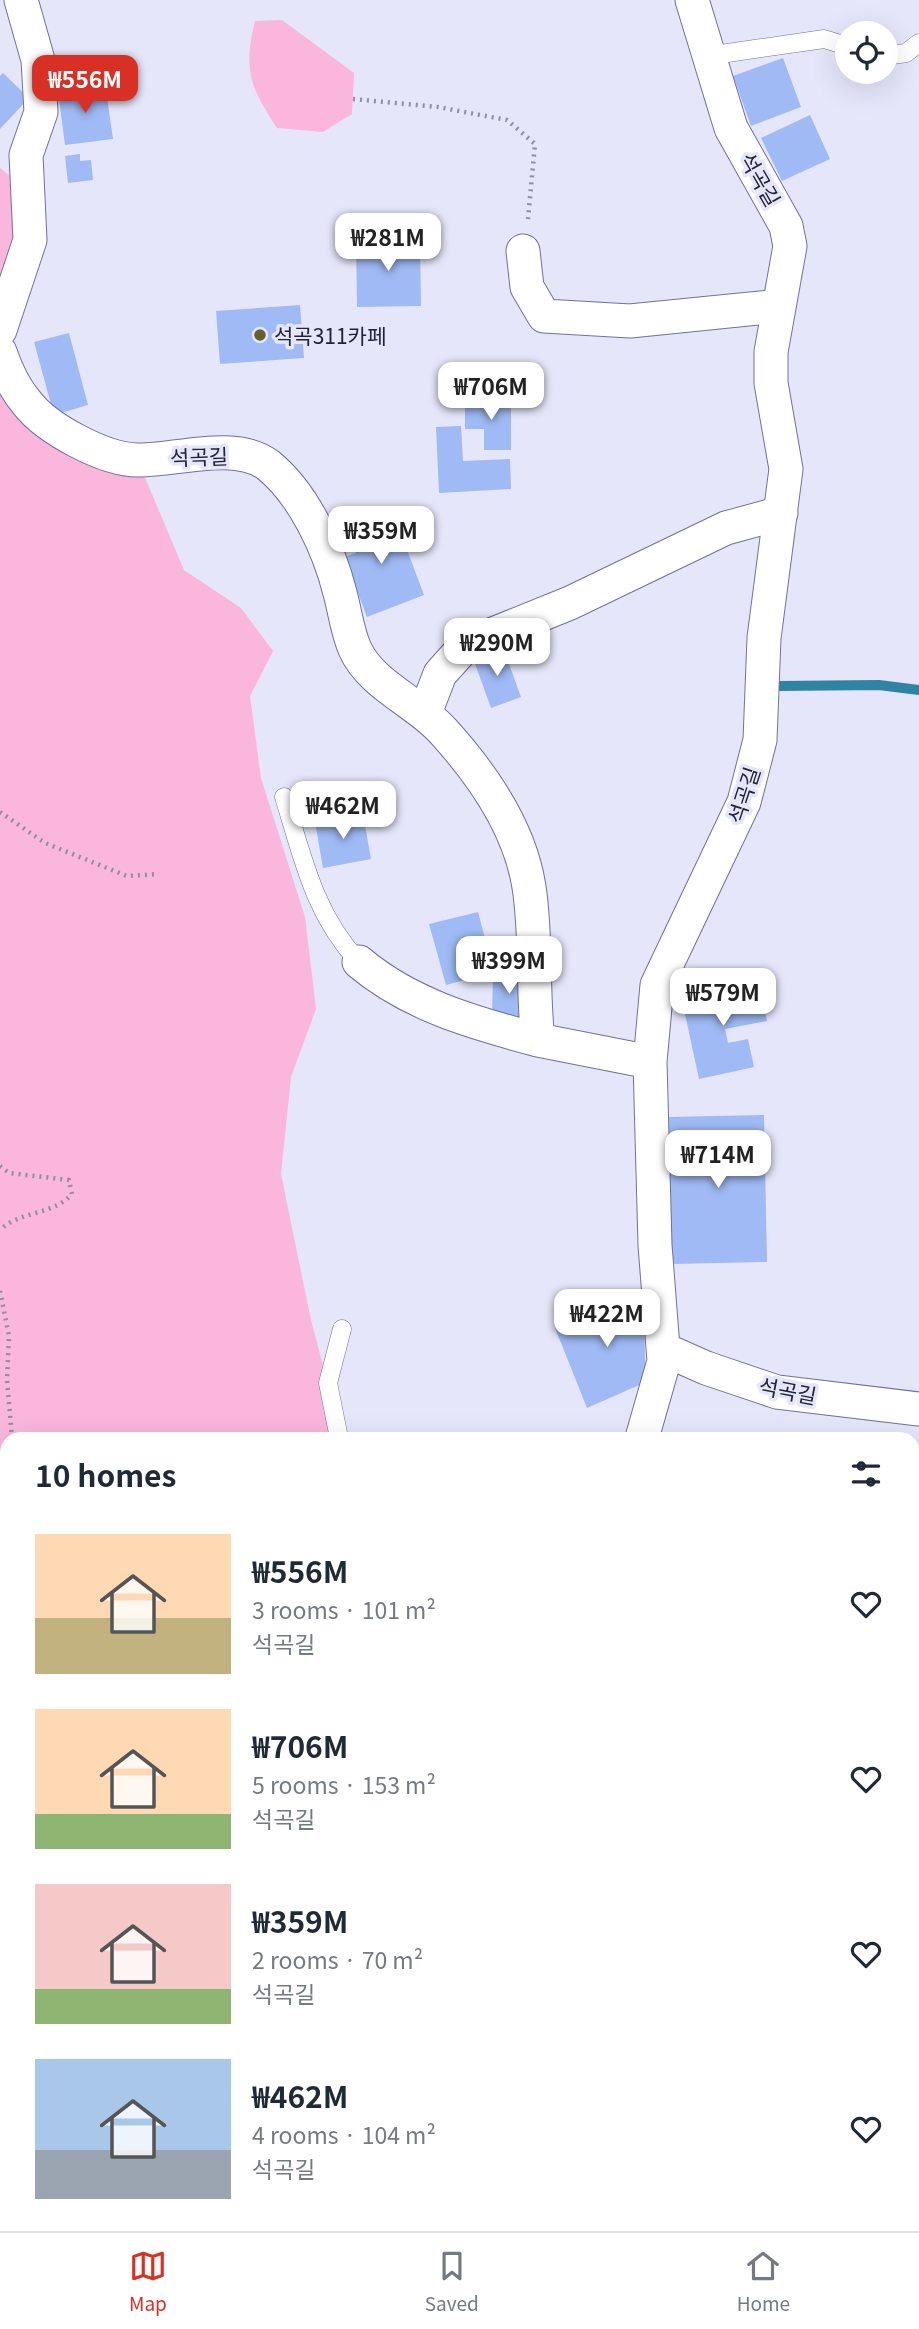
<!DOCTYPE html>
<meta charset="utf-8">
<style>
body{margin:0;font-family:Georgia,"Noto Sans KR",serif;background:#f6f6f7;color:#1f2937;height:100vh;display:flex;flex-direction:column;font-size:26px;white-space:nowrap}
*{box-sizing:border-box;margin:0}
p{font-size:23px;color:#747a83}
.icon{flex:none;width:38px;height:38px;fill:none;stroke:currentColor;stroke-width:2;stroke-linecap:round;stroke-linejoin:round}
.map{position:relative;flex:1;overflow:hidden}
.side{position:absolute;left:0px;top:1432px;width:920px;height:800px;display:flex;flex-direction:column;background:#fff;border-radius:21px 21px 0 0;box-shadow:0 7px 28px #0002}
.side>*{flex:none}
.controls{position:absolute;left:835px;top:21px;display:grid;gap:14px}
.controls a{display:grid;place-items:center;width:63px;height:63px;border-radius:50%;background:#fff;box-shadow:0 7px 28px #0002;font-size:35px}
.price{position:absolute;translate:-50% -60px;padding:0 16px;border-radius:14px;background:#fff;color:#222;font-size:23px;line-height:46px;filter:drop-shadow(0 2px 4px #0008)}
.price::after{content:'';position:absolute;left:50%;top:42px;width:21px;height:16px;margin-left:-10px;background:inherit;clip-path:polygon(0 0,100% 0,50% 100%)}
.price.on{background:#d93025;color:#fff}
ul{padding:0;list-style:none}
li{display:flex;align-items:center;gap:21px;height:175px;padding:0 35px}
li span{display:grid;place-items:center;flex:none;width:196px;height:140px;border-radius:0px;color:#555}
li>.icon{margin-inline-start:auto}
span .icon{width:84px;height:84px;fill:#fffc;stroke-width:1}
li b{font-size:30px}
h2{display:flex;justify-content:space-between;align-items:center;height:84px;padding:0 35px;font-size:30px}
.tab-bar{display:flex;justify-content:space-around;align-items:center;height:98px;border-top:2px solid #e0e1e3;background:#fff;font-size:19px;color:#747a83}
.tab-bar a{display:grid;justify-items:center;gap:4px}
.tab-bar .on{color:#d93025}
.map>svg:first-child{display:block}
.green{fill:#fab6dc}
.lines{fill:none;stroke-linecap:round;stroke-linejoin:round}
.stream{stroke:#2f83a5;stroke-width:10}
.building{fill:#9fbaf4}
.service-casing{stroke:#71709d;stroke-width:19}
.minor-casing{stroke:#71709d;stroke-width:35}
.path{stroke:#8e8fa2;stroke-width:4.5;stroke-dasharray:2 5;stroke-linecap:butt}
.service{stroke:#fff;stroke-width:18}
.minor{stroke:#fff;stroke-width:33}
.poi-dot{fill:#65612e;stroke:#e5e6fa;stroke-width:2.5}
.labels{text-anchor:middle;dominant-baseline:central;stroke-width:7;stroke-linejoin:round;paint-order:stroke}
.street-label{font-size:21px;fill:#232336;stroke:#e5e6fa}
.poi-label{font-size:21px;fill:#232336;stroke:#e5e6fa;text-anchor:start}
</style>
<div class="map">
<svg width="919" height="2231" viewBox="0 0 919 2231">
<rect width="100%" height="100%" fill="#e5e6fa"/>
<path class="green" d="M282,20L354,73L352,114L323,132L277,128C250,87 243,70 255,21Z
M0,168L27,190L0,330Z
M0,352L27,405L138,461L184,570L241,608L273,651L250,696L261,778L305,917L316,1009L291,1077L281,1174L311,1320L342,1438H7V1985L0,1980Z"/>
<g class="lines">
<path class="stream" d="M778,686L879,685L919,690
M914,1610L919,1598
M914,2061H919
M523,2231L535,2224"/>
</g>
<path class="building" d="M783,58L801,107L751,126L733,76Z
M3,73L29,98L0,129V76Z
M105,83L113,139L65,145L58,91Z
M810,115L830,159L782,181L761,138Z
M80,154V161L91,160L93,180L68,183L65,156Z
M356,240H420L421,306L357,307Z
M300,305L304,358L220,364L216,311Z
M69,333L88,405L54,415L34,342Z
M465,400H511V450H484V429H465Z
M461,426L463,461L510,459L511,489L439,493L436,427Z
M370,514L374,526L395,518L424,595L367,617L344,557L356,553L345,523Z
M503,647L521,697L491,708L473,658Z
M363,814L371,859L323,868L315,822Z
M478,912L487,946L476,949L483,975L446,985L429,924Z
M493,975L527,976L526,1017L492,1016Z
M759,983L767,1021L725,1029L728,1043L748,1039L754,1067L699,1079L682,1000Z
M764,1115L767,1262L672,1264L669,1117Z
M627,1294L643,1301L646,1382L587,1408L555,1328Z
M914,2139H919V2205H914Z
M623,2224H764V2231H623Z
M783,2224H862V2231H783Z"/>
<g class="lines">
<g class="service-casing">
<path id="service" d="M707,56L824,39L847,46
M886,56L906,53L919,43
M284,797C303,858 314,914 359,962
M339,1438L328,1383L342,1329"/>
</g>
<g class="minor-casing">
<path id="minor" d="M523,251L527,287L544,316L630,321L779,306
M0,330L30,240L26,155L41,112L38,60L21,0
M0,352C6,370 15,389 27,403C47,429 105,460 138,460C174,461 235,440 268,465C304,494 329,549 340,593C345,611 347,631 355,649C371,685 417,702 443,731C483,775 520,828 529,887C537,938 532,990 538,1040L650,1062
M425,713L440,674L466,645L570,603L726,528L781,513
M359,962C410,1005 474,1023 538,1040
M663,1349L706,1368L777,1392L919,1409
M642,1438L664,1361L655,1245L650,1062L657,985L744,802L760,740L764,638L786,469L771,383V352L790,246L786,226L731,128L692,0
M403,2231L404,2224"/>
</g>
<path class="path" d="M353,99L438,107L507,120L535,144L528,219
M0,812L45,843L127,876L159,874
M0,1166L9,1173L69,1180L72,1194C52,1216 21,1210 0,1230
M0,1291L9,1336L7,1380L12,1438
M0,1634L7,1600
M0,1813L7,1817
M239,2231L261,2224"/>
<use href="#service" class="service"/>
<use href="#minor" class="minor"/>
</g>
<circle class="poi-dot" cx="260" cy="335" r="7"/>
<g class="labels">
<g class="street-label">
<text transform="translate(761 179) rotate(60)">석곡길</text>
<text transform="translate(199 456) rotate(-2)">석곡길</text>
<text transform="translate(743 795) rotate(-72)">석곡길</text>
<text transform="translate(788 1390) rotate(11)">석곡길</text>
</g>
<g class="poi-label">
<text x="274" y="335">석곡311카페</text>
</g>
</g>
</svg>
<div class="controls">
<a><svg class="icon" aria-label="locate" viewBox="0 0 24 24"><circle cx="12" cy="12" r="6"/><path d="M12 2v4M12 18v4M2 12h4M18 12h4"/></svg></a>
</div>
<b class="price on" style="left:85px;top:115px">₩556M</b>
<b class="price" style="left:388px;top:273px">₩281M</b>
<b class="price" style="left:491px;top:422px">₩706M</b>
<b class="price" style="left:381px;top:566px">₩359M</b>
<b class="price" style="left:497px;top:678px">₩290M</b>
<b class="price" style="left:343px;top:841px">₩462M</b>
<b class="price" style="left:509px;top:996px">₩399M</b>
<b class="price" style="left:723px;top:1028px">₩579M</b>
<b class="price" style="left:718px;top:1190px">₩714M</b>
<b class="price" style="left:607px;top:1349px">₩422M</b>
<section class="side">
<h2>10 homes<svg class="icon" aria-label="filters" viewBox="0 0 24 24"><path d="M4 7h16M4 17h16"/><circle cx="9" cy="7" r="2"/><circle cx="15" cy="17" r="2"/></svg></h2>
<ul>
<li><span style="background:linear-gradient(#ffd9b3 60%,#c2b280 0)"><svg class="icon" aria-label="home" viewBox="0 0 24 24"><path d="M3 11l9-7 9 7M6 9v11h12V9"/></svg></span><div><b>₩556M</b><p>3 rooms · 101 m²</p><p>석곡길</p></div><svg class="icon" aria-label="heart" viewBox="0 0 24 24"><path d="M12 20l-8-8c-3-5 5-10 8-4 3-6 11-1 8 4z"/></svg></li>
<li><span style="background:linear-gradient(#ffd9b3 75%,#8fb573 0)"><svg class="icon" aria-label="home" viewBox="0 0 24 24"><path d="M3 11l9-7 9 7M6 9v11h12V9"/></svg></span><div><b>₩706M</b><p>5 rooms · 153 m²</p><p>석곡길</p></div><svg class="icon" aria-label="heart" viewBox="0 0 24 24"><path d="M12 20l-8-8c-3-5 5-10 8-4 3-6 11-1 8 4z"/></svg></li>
<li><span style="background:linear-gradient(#f6c9c9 75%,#8fb573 0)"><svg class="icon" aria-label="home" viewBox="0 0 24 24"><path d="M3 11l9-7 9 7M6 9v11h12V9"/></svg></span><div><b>₩359M</b><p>2 rooms · 70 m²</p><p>석곡길</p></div><svg class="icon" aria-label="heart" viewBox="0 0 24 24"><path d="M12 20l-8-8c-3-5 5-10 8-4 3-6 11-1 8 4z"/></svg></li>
<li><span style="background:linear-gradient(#a9c7e8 65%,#9aa5b1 0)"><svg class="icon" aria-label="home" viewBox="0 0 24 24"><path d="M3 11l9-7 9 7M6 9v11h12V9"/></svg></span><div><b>₩462M</b><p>4 rooms · 104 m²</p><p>석곡길</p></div><svg class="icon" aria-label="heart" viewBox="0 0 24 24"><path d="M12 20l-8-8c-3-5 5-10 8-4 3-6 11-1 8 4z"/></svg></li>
</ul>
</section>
</div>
<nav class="tab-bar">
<a class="on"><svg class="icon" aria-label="map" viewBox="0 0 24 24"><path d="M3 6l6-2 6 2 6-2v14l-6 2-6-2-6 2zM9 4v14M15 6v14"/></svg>Map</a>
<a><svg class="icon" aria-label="saved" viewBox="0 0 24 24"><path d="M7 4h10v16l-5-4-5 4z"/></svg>Saved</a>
<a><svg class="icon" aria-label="home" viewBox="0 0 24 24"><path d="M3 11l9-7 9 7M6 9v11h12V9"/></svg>Home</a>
</nav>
